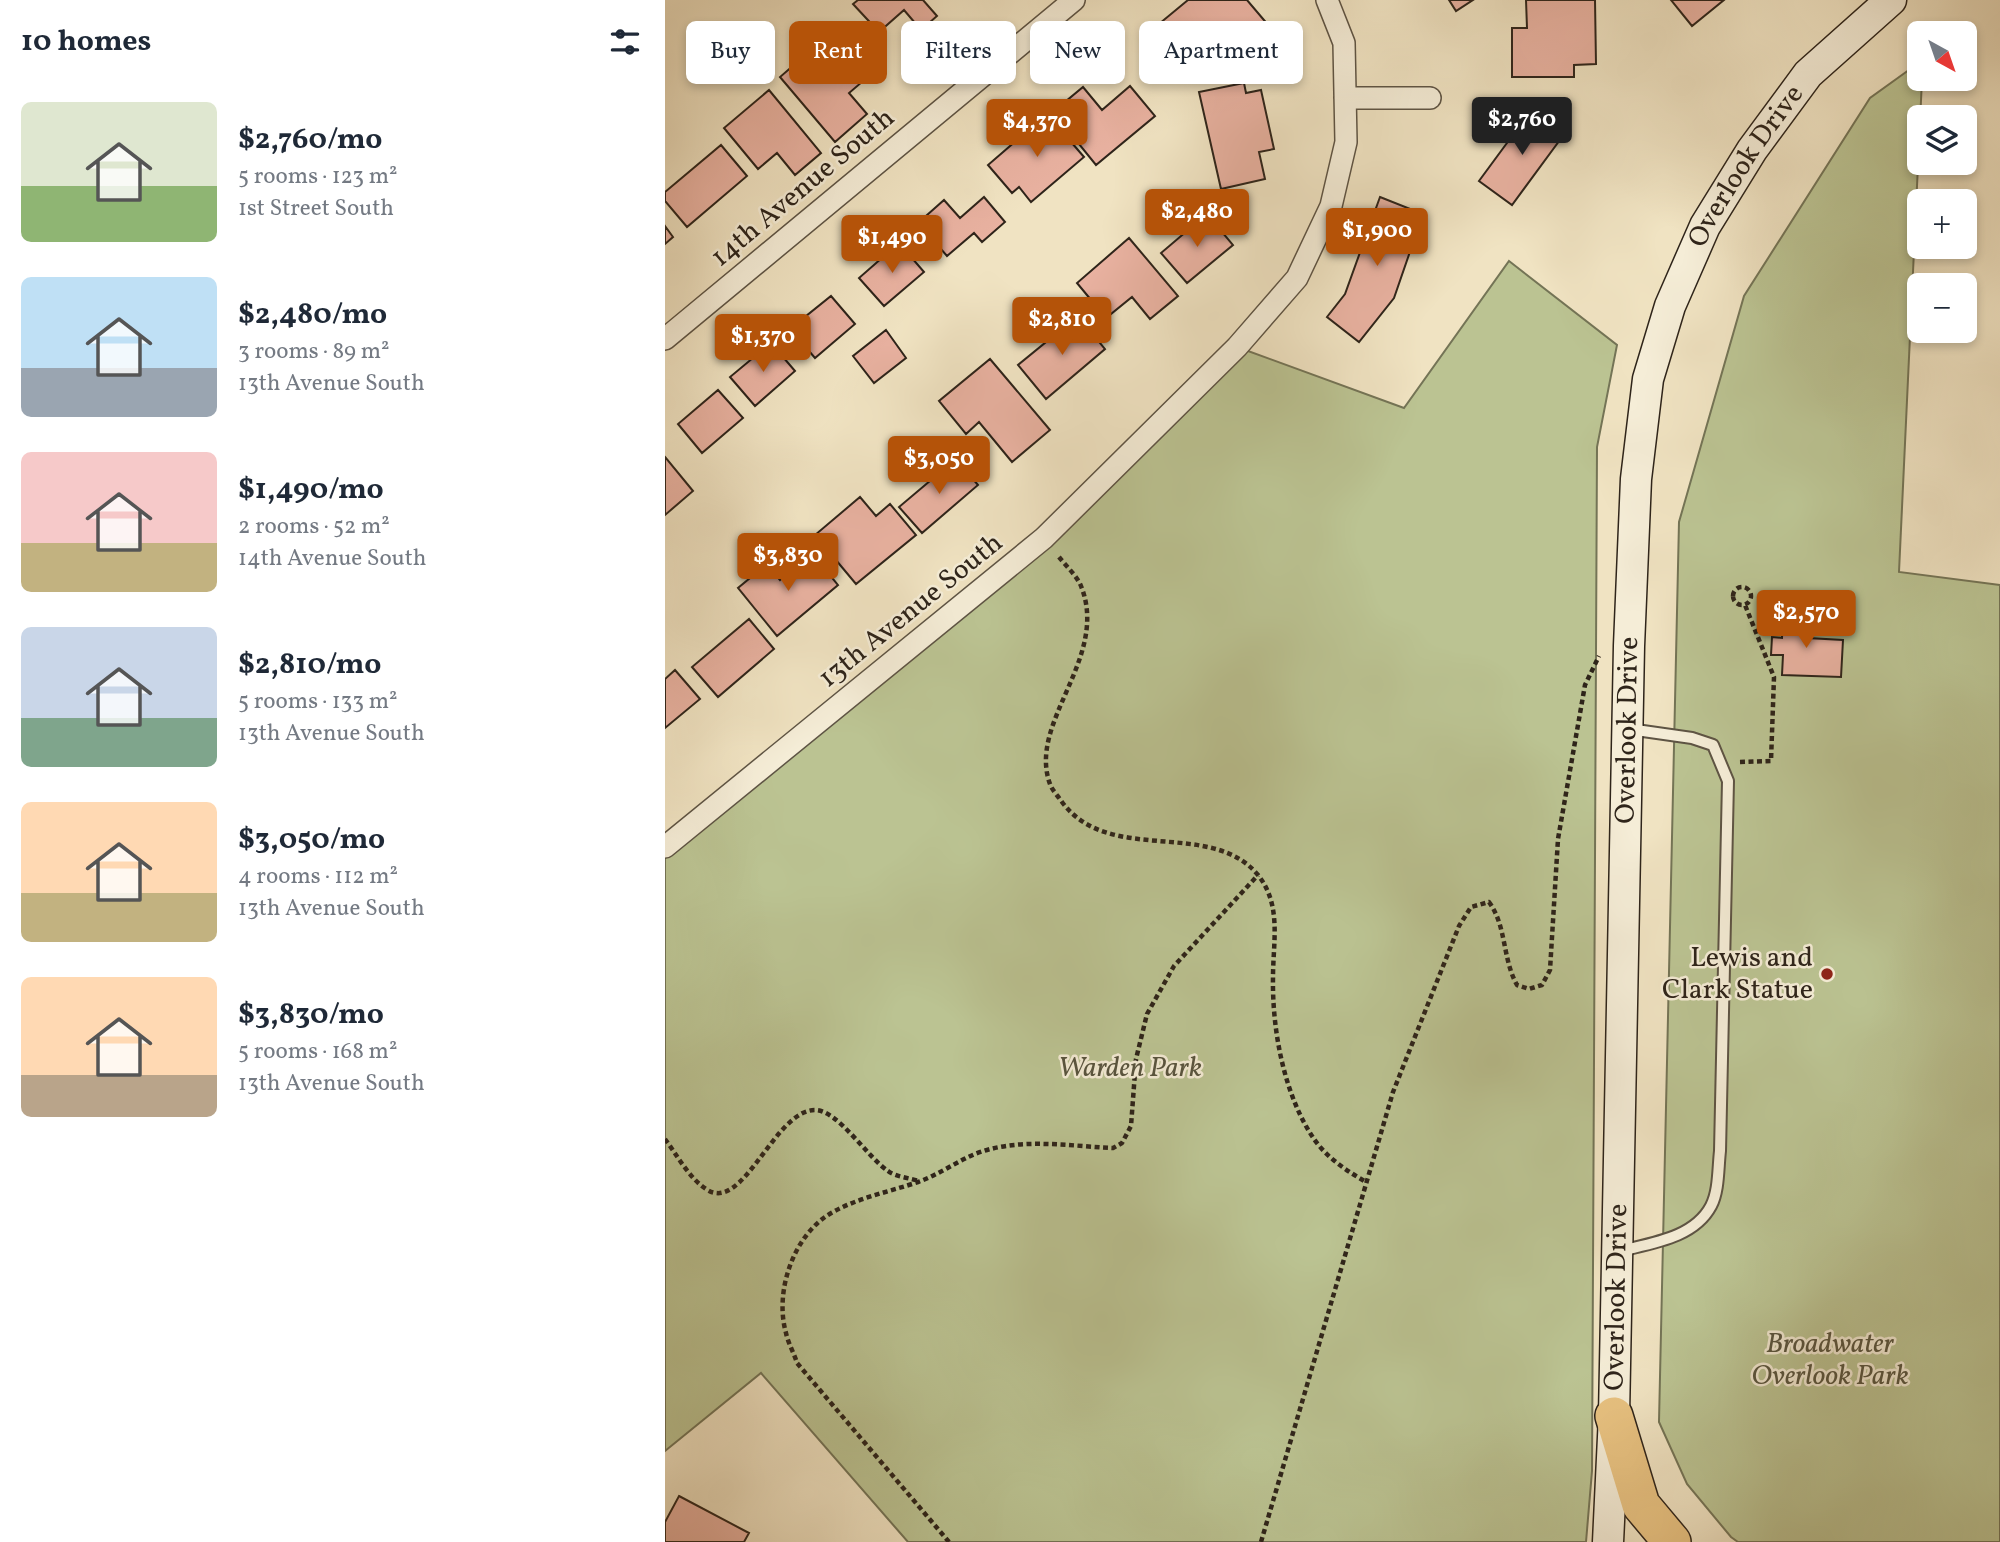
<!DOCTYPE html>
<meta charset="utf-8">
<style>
body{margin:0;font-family:Vollkorn,serif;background:#f2f2f3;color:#1f2937;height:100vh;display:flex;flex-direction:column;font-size:26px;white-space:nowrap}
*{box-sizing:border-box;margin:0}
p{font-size:23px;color:#747a83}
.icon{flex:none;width:38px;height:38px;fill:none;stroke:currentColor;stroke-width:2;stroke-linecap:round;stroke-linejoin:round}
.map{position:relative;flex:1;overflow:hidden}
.side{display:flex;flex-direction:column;background:#fff;width:665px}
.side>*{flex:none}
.guide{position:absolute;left:21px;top:21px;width:665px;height:63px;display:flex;gap:14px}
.needle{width:46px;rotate:140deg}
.controls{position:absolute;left:1242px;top:21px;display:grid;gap:14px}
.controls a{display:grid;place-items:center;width:70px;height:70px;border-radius:10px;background:#fff;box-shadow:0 4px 10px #0003;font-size:35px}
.price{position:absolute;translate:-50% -60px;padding:0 16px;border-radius:7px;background:#b45309;color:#fff;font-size:23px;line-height:46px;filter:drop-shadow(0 2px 4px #0008)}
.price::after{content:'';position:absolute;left:50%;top:42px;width:21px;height:16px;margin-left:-10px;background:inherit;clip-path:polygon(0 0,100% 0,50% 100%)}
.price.on{background:#222;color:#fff}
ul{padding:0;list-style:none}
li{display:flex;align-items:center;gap:21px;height:175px;padding:0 21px}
li span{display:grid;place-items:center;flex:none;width:196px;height:140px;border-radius:10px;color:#555}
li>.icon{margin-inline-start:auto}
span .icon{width:84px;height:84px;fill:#fffc;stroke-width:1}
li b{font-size:30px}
h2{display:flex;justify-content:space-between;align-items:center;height:84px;padding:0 21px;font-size:30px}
.tag{padding:0 24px;border-radius:10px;background:#fff;box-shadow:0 4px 10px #0003;font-size:24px;line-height:63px}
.tag.on{background:#b45309;color:#fff}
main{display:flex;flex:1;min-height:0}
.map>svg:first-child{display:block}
.green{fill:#bbc392;stroke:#747456;stroke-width:2}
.building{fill:#e8b1a0;stroke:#2e241a;stroke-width:2}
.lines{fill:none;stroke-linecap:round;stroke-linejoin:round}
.service-casing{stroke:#5e5444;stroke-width:14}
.minor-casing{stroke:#5e5444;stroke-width:24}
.secondary-casing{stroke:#2e241a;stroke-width:33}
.trunk-casing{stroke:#2e241a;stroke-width:40}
.path{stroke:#2e241a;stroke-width:4.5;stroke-dasharray:5 3.5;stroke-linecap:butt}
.service{stroke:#f5edd7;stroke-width:10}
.minor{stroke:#f5edd7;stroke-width:21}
.secondary{stroke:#f5edd7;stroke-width:30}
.trunk{stroke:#e8c281;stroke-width:37}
.poi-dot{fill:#8f2418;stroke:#f5edd7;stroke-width:2.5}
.labels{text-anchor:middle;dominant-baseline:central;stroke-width:5;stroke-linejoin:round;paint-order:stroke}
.street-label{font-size:28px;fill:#2e241a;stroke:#f5edd7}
.poi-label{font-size:28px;fill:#2e241a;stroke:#f5edd7;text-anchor:end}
.park-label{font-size:28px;font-style:italic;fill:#58543e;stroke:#f5edd7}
</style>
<main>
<section class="side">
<h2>10 homes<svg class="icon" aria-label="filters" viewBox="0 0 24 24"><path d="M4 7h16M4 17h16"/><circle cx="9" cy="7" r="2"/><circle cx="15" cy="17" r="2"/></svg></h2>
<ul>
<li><span style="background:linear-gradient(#dfe7d0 60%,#8fb573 0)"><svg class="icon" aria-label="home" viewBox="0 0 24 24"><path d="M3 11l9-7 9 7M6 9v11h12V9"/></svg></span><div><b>$2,760/mo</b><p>5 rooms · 123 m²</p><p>1st Street South</p></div></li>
<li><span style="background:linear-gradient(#bfe0f5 65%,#9aa5b1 0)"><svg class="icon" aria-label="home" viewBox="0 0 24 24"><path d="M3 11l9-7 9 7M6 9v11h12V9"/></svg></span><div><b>$2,480/mo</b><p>3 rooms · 89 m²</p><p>13th Avenue South</p></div></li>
<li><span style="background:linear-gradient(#f6c9c9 65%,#c2b280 0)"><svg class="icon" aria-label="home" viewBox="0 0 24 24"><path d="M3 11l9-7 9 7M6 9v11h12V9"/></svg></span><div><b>$1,490/mo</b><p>2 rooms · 52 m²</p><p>14th Avenue South</p></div></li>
<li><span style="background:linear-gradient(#c9d6e8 65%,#7fa58c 0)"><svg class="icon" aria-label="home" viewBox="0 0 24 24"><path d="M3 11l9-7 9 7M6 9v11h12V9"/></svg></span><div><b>$2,810/mo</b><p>5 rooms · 133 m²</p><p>13th Avenue South</p></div></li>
<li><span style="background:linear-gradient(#ffd9b3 65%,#c2b280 0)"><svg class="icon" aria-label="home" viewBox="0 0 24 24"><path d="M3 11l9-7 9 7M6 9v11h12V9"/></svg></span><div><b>$3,050/mo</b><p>4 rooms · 112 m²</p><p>13th Avenue South</p></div></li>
<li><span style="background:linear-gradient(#ffd9b3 70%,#b9a48a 0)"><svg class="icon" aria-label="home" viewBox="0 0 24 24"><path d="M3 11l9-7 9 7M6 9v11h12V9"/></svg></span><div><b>$3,830/mo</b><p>5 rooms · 168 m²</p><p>13th Avenue South</p></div></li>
</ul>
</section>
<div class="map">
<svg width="1335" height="1542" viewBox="0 0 1335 1542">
<rect width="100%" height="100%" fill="#f0e3c2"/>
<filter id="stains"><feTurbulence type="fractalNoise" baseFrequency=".00286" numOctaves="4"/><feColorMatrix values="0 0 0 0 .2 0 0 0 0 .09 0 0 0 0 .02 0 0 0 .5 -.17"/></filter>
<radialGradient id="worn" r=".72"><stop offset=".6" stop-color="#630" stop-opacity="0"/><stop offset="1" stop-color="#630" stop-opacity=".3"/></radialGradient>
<path class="green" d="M1255,62L1257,79L1234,572L1335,585V1542H1073L1066,1537L1022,1484L994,1422L1014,522L1079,296L1205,98Z
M844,261L952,345L932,447L927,1471L921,1542H243L96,1373L0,1451V846L379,538L572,347L739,408Z"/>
<path class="building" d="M193,0H258L272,16L256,30L239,10L214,32L188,4Z
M523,0H582L604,26L567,58L561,50L529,77L512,57L507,61L483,33Z
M784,0H808L791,11Z
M861,0H930L931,64L909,65V77H847V28H862Z
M1006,0H1059L1027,26Z
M167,32L204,76L184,93L202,114L170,142L115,77Z
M579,83L581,93L596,90L609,149L594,152L600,179L556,189L534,92Z
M465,86L490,116L431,165L388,112L418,87L437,110Z
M104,90L156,153L130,175L112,153L93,169L59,128Z
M867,109L900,133L847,205L814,181Z
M382,114L419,157L366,202L354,187L347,193L323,165Z
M56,145L82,176L22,227L0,201V192Z
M319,197L340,222L317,242L309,233L282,256L253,223L279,200L295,218Z
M715,197L758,214L729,298L694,342L662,317L680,294Z
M542,214L568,245L522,283L496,253Z
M0,226L8,237L0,244Z
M464,238L513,296L485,319L467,297L441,318L412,283Z
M234,243L259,272L219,306L194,278Z
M166,296L190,324L150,358L125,329Z
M413,316L440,349L381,399L353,365Z
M221,330L241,358L209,383L188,356Z
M106,343L130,371L90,406L65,377Z
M325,359L385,430L347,462L314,422L301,434L274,401Z
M53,390L78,418L37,453L13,424Z
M0,457L28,491L0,515Z
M291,459L313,485L257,533L234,507Z
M195,497L211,516L225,504L251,535L191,584L150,535Z
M147,553L173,585L112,636L73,588L102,564L115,580Z
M1118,612L1144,613L1143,638L1178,640L1176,677L1117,675L1118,655H1106L1107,637L1117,638Z
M84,619L109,649L53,697L27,667Z
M10,670L35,699L0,728V679Z
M14,1496L84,1533L79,1542H0V1522Z"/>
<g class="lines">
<g class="service-casing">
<path id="service" d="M955,1251C987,1243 1029,1238 1046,1206C1054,1191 1053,1168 1055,1151L1063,781L1048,745L1027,738L964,729"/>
</g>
<g class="minor-casing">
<path id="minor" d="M680,98H765
M0,339L409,0
M0,847L379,538L572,347L632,278L666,206L681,142L679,43L662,0"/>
</g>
<g class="secondary-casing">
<g id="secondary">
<path id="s1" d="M943,1542L949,1416L964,646L971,479L983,379L1005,306L1040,226L1087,150L1143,74L1226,0"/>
</g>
</g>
<g class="trunk-casing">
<path id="trunk" d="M949,1416L976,1505L1007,1542"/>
</g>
<path class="path" d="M394,557C401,566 412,576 416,586C445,658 362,722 385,784C387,790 393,796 397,802C444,866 546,818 593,875C617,905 608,942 608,977C607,1030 619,1095 649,1139C662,1158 682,1171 701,1182
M1068 596a9 9 0 1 1 18 0a9 9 0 1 1-18 0Z
M1075,762L1106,761L1109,677L1080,605
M0,1139C12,1155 24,1178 41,1189C78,1215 109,1110 150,1110C173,1110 203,1158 223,1171C231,1177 245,1178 254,1181
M284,1542L132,1363C129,1353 123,1343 121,1333C109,1291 129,1233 168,1212C195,1197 224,1192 253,1182C273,1175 291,1162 310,1154C353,1137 403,1146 448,1148L457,1143L466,1126L471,1059L482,1014L509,966L593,875
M596,1542L728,1092L794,926L806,907L824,902C842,927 837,958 852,985L864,989L877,985L885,970L893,839L920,685L934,656"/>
<use href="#service" class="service"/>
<use href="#minor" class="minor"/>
<use href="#secondary" class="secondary"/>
<use href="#trunk" class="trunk"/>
</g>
<circle class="poi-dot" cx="1162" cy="974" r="7"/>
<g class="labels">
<g class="street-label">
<text stroke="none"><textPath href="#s1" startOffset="1400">Overlook Drive</textPath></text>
<text transform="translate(138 188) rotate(-40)">14th Avenue South</text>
<text transform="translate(246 611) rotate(-39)">13th Avenue South</text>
<text stroke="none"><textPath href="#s1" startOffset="812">Overlook Drive</textPath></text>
<text stroke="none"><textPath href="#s1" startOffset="245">Overlook Drive</textPath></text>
</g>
<g class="poi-label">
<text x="1148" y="958">Lewis and<tspan x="1148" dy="32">Clark Statue</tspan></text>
</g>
<g class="park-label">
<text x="465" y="1068">Warden Park</text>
<text x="1165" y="1344">Broadwater<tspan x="1165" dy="32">Overlook Park</tspan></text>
</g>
</g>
<rect width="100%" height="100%" filter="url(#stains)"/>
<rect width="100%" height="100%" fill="url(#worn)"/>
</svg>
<div class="controls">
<a><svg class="needle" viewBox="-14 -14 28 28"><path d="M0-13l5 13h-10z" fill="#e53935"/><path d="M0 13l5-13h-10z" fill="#747a83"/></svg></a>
<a><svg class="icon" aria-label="layers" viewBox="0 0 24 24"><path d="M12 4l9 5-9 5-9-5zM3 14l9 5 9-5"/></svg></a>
<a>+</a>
<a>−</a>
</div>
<b class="price on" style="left:857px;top:157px">$2,760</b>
<b class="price" style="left:372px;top:159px">$4,370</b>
<b class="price" style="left:532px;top:249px">$2,480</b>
<b class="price" style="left:712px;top:268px">$1,900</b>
<b class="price" style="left:227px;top:275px">$1,490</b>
<b class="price" style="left:397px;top:357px">$2,810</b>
<b class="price" style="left:98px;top:374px">$1,370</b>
<b class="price" style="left:274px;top:496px">$3,050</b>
<b class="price" style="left:123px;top:593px">$3,830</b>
<b class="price" style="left:1141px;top:650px">$2,570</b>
<div class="guide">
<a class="tag">Buy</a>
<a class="tag on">Rent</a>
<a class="tag">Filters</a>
<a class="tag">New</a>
<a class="tag">Apartment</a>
</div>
</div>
</main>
